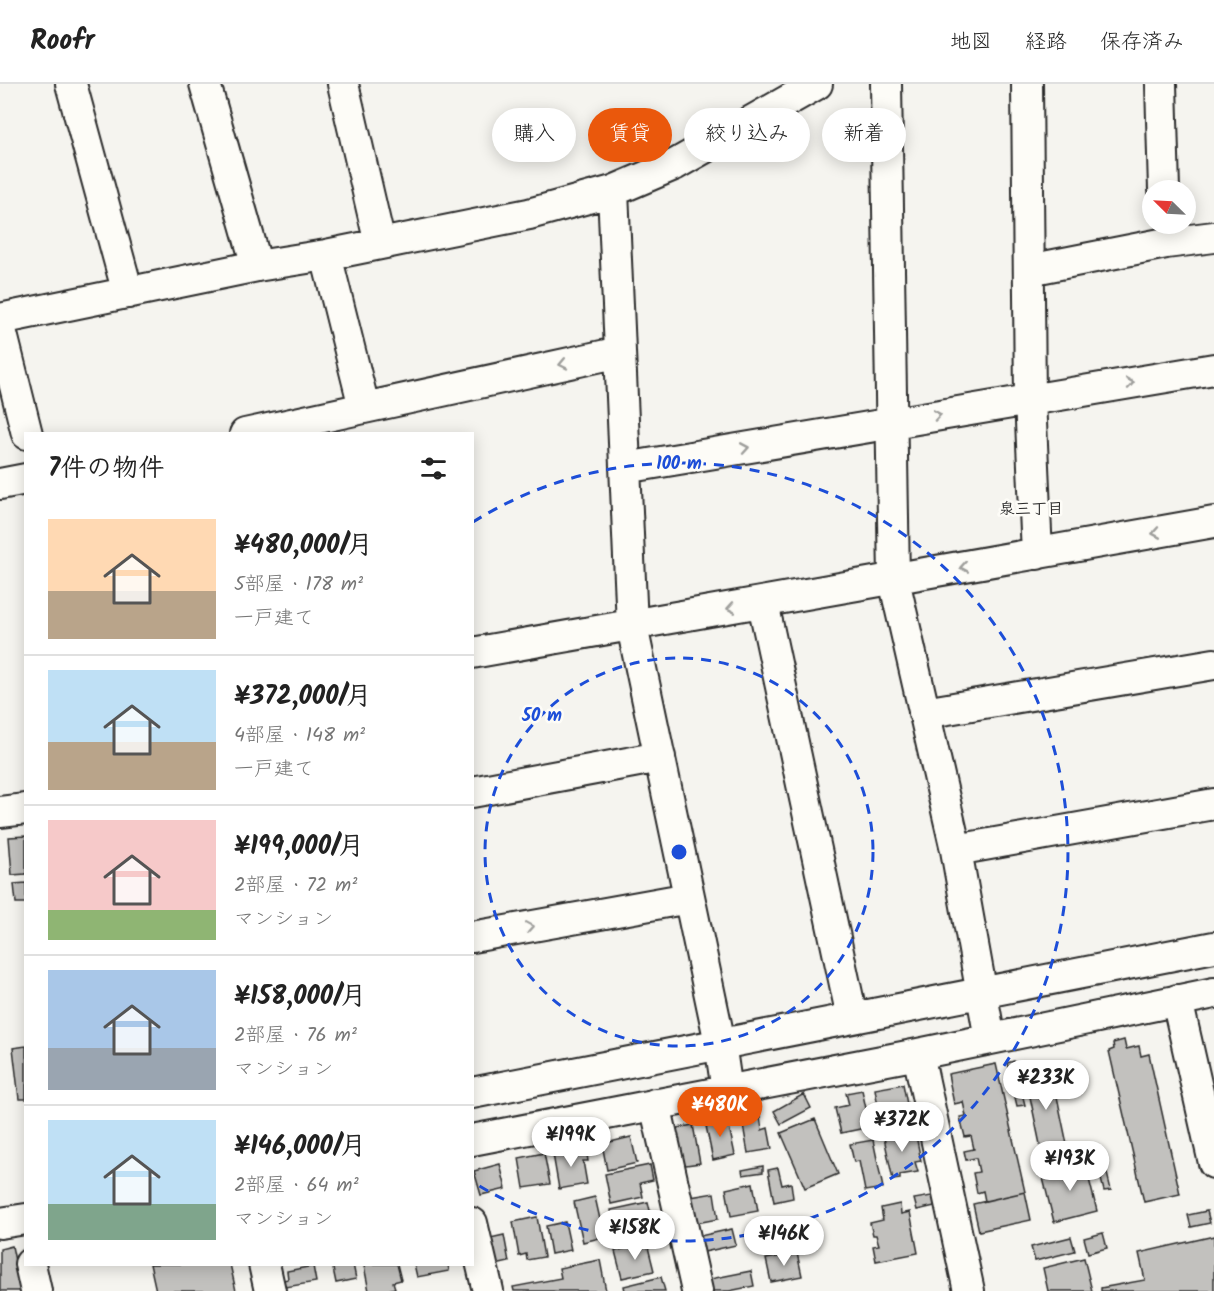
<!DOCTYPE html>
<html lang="ja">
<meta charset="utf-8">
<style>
body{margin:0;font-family:Kalam,"Klee One",sans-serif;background:#f6f6f6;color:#222;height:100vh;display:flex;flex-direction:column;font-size:22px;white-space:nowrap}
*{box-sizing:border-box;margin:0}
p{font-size:20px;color:#767676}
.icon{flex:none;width:33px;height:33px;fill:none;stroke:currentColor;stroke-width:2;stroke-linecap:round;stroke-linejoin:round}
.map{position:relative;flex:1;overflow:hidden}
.panel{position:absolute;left:24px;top:348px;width:450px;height:834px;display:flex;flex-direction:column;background:#fff;border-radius:0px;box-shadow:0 3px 15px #0003}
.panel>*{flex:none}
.top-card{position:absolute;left:492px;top:24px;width:570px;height:54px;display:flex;gap:12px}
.needle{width:39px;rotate:294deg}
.buttons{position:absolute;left:1142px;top:96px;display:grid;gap:12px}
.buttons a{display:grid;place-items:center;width:54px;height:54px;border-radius:50%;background:#fff;box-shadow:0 3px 15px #0003;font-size:30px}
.price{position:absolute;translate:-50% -51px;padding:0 14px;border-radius:21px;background:#fff;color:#222;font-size:20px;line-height:39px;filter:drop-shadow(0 2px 3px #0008)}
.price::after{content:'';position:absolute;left:50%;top:36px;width:18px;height:14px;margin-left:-9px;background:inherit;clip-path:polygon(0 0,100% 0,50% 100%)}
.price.active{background:#ea580c;color:#fff}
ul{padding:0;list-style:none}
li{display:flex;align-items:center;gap:18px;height:150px;padding:0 24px}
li+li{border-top:2px solid #e0e0e0}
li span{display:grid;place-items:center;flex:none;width:168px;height:120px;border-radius:0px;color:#555}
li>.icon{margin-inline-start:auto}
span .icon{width:72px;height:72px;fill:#fffc;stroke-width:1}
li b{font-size:26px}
h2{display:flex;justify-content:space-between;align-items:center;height:72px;padding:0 24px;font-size:26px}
.tag{padding:0 21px;border-radius:27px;background:#fff;box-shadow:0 3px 15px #0003;font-size:21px;line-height:54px}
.tag.active{background:#ea580c;color:#fff}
header{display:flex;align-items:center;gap:36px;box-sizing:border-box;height:84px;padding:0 30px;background:#fff;border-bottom:2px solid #e0e0e0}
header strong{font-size:28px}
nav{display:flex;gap:33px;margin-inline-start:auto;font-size:21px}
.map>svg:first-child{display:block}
.building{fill:#c2c1be;stroke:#2b2b2b;stroke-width:1.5}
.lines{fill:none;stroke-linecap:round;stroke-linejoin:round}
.minor-casing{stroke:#2b2b2b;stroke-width:34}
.minor{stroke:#fdfcf7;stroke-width:30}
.oneway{stroke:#9e9e9b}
.ring{fill:none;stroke:#1d4ed8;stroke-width:3;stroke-dasharray:10 8}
.labels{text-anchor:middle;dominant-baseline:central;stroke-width:5;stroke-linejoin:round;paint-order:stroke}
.neighbourhood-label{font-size:16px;font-weight:bold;fill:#2b2b2b;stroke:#fdfcf7}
.centre{fill:#1d4ed8;stroke:#fdfcf7;stroke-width:3}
.ring-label{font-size:18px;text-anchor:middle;font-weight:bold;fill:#1d4ed8;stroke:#fdfcf7;stroke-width:5;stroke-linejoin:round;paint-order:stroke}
</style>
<header>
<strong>Roofr</strong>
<nav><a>地図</a><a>経路</a><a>保存済み</a></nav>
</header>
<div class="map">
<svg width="1214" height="1207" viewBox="0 0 1214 1207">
<rect width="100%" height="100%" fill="#f5f4ef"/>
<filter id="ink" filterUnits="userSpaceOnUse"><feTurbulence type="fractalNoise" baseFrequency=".0167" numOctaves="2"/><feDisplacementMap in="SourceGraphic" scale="12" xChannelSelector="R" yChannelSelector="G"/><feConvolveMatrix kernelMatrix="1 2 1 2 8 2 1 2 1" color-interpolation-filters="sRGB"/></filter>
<g filter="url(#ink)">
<path class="building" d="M26,752V790L12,791L9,753Z
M26,799V819H16L14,800Z
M1124,956L1126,965L1139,962L1141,972L1149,970L1180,1110L1144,1118L1109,967L1114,965L1113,959Z
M26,962V1015H19L13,964Z
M1014,977L1025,1021L1017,1022L1007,979Z
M996,980L1025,1108L985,1117L983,1107L977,1109L973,1089L979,1088L976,1074L966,1076L964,1067L974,1065L971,1052L965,1053L960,1033L966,1032L963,1018L954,1020L948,990Z
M1051,984L1068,1065L1042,1070L1025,989Z
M903,1000L909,1030L906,1031V1035L890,1038L889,1033L880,1034L875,1005Z
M862,1006L870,1043L841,1049L835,1024L849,1021L846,1009Z
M804,1010L811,1024L781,1040L774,1027Z
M759,1026L762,1046L768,1044L772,1065L748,1069L741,1030Z
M727,1033L735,1071L713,1076L705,1037Z
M815,1035L838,1090L805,1104L781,1049Z
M693,1041L700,1079L679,1082L672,1045Z
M902,1045L904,1053L916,1051L921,1077L915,1078L918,1088L900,1091V1095L893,1096L883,1049Z
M631,1053L637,1079L607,1086L602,1060Z
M873,1056L883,1104L865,1107L859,1077L854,1078L850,1060Z
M586,1064L588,1077H583L587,1100L559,1105L553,1070Z
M544,1069L550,1100L524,1104L519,1074Z
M1104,1077L1111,1106L1104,1107L1097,1079Z
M1085,1079L1097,1127L1054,1138L1042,1090Z
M500,1080L506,1105L481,1111L474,1087Z
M650,1081L653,1096L640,1099L643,1113L611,1120L605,1090Z
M763,1082V1088L743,1091L742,1086Z
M778,1084L782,1101L791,1099L793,1114L774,1118L768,1086Z
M753,1099L758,1127L731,1132L726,1105Z
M1025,1108L1031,1136L979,1147L973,1120Z
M714,1109L718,1135L691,1140V1113Z
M937,1111L939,1121L917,1126L914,1115Z
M595,1113L604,1153L583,1158L574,1118Z
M648,1118L655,1148L618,1157L611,1126Z
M900,1120L901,1130L910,1128L918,1169L876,1177L873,1162L879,1161L876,1151H873L870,1139L883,1136L881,1124Z
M1207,1127L1210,1139L1191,1143L1188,1131Z
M537,1133L544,1173L527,1176L526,1170L519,1172L513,1138Z
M791,1136L795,1154L764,1161L761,1143Z
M565,1138L571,1166L551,1170L546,1142Z
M732,1145L736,1161L704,1168L700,1152Z
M1103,1149L1107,1164L1088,1169L1084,1154Z
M504,1151L509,1178L491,1182L486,1155Z
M1214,1152V1207H1101V1204L1145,1196L1139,1169Z
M1071,1153L1075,1167L1035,1177L1031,1163Z
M647,1159L654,1187L622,1194L615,1167Z
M12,1162L21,1207H0V1165Z
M797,1169L802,1192L771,1198L766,1175Z
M1084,1174L1092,1207H1048L1043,1184Z
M600,1176L606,1207H514L513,1203L561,1194L559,1184Z
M150,1180H230L236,1207H156Z
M332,1180H353L356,1195L336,1199Z
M367,1180H397L401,1196L393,1198L395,1204L385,1207H369L364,1182Z
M414,1180H448L449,1187L417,1193Z
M313,1182L316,1198L280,1204L279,1197L288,1195L287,1187Z
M751,1187L754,1202L729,1207H712L710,1195Z
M661,1193L665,1207H625L624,1202Z"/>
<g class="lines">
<g class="minor-casing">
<path id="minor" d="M71,0L128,209
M205,0L257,182
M343,0L380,160
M886,0L894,496L956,766L990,955
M1027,0L1030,316L1037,470
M1161,0L1164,106
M613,107L632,542L720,959L727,1007
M326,171L364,323
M1029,186L1166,159L1214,153
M0,235L257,182L326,171L529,130L613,107L676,80L817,0
M0,242L27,350
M245,350L620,268
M625,384L1214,285
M0,400L26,395
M763,519L852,933
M472,569L1214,438
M924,629L1214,580
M472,708L660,673
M0,728L26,725
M956,766L1214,720
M472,853L689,814
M1177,916L1214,1079
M918,970L969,1207
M472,1009L1214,863
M655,1020L697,1207
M472,1056L918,970L1214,909
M0,1139L26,1135
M472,1139L488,1207
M30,1180L36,1207
M264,1180L270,1207"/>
</g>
<use href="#minor" class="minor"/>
</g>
<defs><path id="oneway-chevron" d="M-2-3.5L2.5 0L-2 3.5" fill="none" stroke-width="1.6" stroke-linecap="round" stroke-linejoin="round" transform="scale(1.5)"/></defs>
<g class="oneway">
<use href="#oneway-chevron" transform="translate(563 280) rotate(168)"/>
<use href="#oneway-chevron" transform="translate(1130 299) rotate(-10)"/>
<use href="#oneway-chevron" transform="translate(937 331) rotate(-9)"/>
<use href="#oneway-chevron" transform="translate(745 364) rotate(-10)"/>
<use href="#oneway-chevron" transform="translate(1156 449) rotate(170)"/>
<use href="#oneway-chevron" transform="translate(964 483) rotate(170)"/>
<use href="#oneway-chevron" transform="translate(731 524) rotate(170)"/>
<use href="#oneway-chevron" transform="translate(530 843) rotate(-10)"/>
</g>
</g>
<g class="ring">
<circle cx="679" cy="768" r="194"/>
<path d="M473 438A389 389 0 1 1 473 1098"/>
</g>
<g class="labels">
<g class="neighbourhood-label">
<text x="1031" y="425">泉三丁目</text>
</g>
</g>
<circle cx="679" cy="768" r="9" class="centre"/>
<g class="ring-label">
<text x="679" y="385">100 m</text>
<text x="542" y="637">50 m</text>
</g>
</svg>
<div class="buttons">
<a><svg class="needle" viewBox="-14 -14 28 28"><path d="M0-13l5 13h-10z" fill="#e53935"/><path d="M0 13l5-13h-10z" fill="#767676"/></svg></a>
</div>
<b class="price" style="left:1046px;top:1027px">¥233K</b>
<b class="price active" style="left:720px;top:1054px">¥480K</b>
<b class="price" style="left:902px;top:1069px">¥372K</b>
<b class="price" style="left:571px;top:1084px">¥199K</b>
<b class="price" style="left:1070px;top:1108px">¥193K</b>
<b class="price" style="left:635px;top:1177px">¥158K</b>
<b class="price" style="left:784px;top:1183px">¥146K</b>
<div class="top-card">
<a class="tag">購入</a>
<a class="tag active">賃貸</a>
<a class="tag">絞り込み</a>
<a class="tag">新着</a>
</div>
<section class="panel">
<h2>7件の物件<svg class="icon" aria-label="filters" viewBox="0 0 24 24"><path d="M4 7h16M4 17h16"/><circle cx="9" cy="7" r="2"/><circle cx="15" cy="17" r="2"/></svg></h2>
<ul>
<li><span style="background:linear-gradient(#ffd9b3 60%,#b9a48a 0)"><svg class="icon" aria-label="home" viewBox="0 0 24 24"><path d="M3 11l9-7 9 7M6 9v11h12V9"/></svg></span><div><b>¥480,000/月</b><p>5部屋 · 178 m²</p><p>一戸建て</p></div></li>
<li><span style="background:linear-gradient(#bfe0f5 60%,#b9a48a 0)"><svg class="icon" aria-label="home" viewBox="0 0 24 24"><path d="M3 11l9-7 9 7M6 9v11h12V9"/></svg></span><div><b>¥372,000/月</b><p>4部屋 · 148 m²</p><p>一戸建て</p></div></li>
<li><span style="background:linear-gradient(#f6c9c9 75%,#8fb573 0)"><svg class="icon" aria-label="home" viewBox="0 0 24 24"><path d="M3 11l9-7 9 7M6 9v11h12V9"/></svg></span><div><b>¥199,000/月</b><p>2部屋 · 72 m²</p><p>マンション</p></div></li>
<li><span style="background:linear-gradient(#a9c7e8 65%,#9aa5b1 0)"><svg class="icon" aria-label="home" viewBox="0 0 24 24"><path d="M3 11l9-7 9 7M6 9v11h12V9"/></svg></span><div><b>¥158,000/月</b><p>2部屋 · 76 m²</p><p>マンション</p></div></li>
<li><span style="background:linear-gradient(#bfe0f5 70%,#7fa58c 0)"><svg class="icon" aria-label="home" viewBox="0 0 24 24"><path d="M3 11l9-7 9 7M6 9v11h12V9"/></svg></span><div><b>¥146,000/月</b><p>2部屋 · 64 m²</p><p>マンション</p></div></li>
</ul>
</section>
</div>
